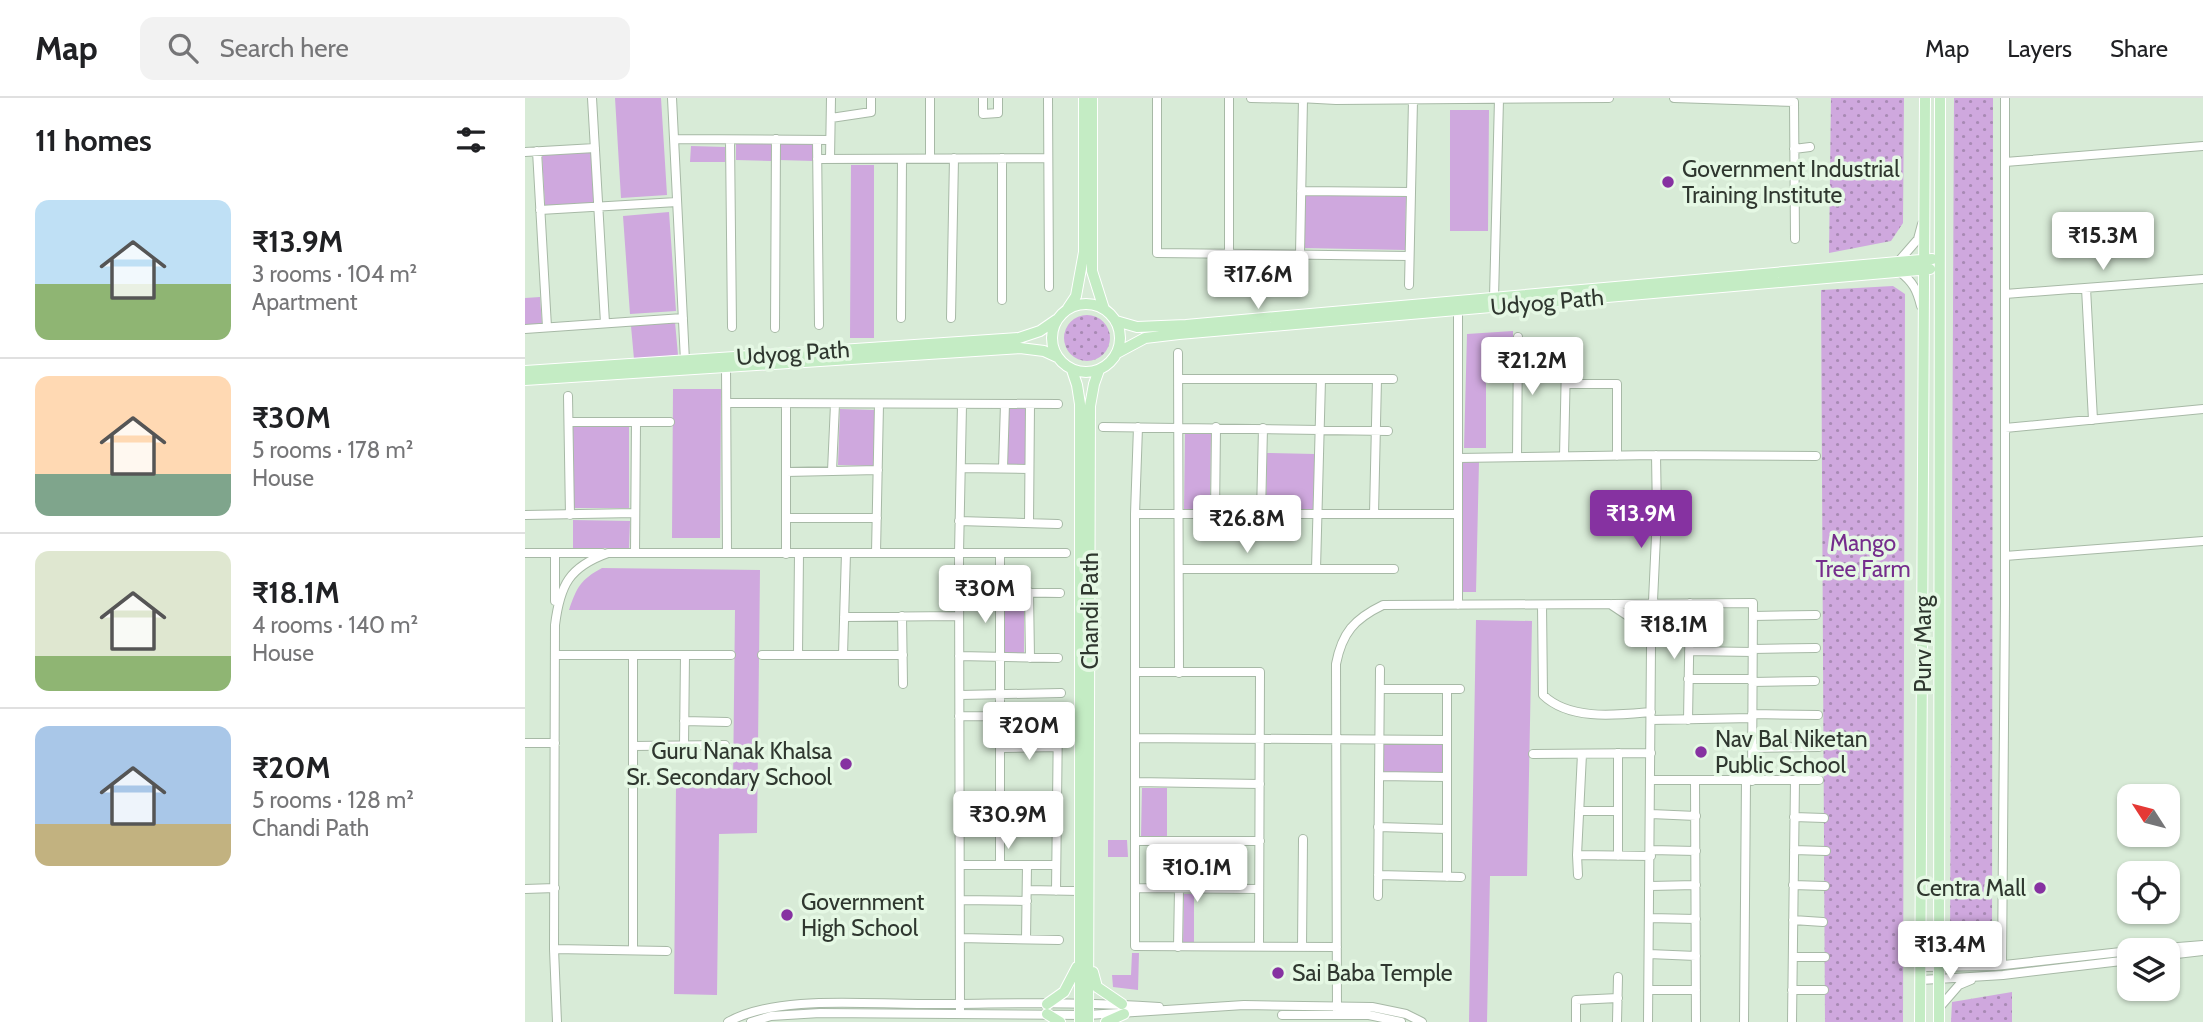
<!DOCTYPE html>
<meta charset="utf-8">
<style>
body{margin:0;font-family:Cabin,sans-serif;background:#f2f2f2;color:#202124;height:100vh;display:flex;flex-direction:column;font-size:26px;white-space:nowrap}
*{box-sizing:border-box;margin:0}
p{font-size:23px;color:#757577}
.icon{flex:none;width:38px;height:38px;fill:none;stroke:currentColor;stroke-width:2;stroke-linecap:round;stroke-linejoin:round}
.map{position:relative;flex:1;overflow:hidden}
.drawer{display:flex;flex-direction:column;background:#fff;width:525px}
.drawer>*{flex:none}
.needle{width:46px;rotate:306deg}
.controls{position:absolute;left:1592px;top:686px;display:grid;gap:14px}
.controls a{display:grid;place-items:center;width:63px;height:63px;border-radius:14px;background:#fff;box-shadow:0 2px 5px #0004;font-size:35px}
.price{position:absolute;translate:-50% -60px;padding:0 16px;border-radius:7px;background:#fff;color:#222;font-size:23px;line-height:46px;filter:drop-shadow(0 2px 4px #0008)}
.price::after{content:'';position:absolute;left:50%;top:42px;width:21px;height:16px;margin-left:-10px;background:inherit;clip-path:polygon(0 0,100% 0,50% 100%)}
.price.on{background:#8632a1;color:#fff}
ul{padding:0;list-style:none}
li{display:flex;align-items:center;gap:21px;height:175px;padding:0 35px}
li+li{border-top:2px solid #e0e0e0}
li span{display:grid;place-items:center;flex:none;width:196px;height:140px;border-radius:14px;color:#555}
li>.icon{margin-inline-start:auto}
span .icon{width:84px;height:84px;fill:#fffc;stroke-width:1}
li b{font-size:30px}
h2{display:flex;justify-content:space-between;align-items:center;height:84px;padding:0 35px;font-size:30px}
header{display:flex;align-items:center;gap:42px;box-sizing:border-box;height:98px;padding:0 35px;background:#fff;border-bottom:2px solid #e0e0e0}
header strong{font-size:33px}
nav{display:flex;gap:38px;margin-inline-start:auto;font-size:24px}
.search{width:490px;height:63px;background:#f2f2f2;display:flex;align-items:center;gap:18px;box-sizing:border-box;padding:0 24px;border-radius:14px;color:#757577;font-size:26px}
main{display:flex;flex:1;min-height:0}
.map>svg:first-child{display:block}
.grass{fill:url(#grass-dots)}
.park{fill:#cfa8de}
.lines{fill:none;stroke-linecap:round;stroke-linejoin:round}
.minor-casing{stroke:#a7b9a6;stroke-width:10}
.major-casing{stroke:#fff;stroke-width:12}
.minor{stroke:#fff;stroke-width:8}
.major{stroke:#c4ecc4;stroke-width:10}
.poi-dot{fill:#8632a1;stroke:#e5f8e4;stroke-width:2.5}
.labels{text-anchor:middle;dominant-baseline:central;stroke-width:7;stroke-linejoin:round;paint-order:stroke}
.poi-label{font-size:23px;fill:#2f372f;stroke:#e5f8e4;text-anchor:start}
.street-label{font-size:23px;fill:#2f372f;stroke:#e5f8e4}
.park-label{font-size:23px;fill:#752d8c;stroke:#e5f8e4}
</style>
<header>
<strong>Map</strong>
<div class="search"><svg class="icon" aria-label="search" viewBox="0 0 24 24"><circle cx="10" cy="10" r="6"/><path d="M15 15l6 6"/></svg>Search here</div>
<nav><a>Map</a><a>Layers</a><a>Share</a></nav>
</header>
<main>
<section class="drawer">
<h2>11 homes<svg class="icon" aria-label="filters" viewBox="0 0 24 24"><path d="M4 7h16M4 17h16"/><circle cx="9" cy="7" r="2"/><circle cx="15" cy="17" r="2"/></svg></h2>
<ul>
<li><span style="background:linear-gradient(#bfe0f5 60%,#8fb573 0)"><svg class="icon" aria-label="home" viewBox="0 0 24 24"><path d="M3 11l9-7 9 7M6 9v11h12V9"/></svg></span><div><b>₹13.9M</b><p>3 rooms · 104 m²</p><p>Apartment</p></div></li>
<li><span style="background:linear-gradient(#ffd9b3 70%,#7fa58c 0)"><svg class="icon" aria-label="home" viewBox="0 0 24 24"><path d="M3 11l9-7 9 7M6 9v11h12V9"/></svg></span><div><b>₹30M</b><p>5 rooms · 178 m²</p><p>House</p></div></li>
<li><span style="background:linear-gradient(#dfe7d0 75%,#8fb573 0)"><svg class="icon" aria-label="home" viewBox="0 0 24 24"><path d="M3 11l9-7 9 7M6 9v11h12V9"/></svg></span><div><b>₹18.1M</b><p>4 rooms · 140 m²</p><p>House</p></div></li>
<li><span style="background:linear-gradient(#a9c7e8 70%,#c2b280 0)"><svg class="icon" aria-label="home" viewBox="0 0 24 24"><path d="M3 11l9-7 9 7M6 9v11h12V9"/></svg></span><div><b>₹20M</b><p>5 rooms · 128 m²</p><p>Chandi Path</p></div></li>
</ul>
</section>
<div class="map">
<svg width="1678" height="924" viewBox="0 0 1678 924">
<defs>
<pattern id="grass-dots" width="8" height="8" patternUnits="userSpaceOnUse" patternTransform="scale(1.75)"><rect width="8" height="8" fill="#cfa8de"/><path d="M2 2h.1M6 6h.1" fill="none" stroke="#a88ab4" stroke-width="1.8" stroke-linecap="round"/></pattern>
</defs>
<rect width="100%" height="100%" fill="#d8ebd7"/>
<path class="grass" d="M1306,0H1379L1378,125L1366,143L1304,155Z
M1429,0H1468L1467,853L1425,852Z
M1368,188L1380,196L1378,924H1300L1296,192Z
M539 240a23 23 0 1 1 46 0a23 23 0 1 1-46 0Z
M1487,894V924H1426L1427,904Z"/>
<path class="park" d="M90,0H136L142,97L96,100Z
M925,12H964L963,133H925Z
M211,45H246V63L211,62Z
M254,45H290L289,63L254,62Z
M166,48L200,49V64H165Z
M67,54L70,105L20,108L17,57Z
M326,67H349V240H325Z
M779,97L881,99L880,152L778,150Z
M144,114L151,213L105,216L98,118Z
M15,199L17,226L0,227V200Z
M150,224L153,257L109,261L106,228Z
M988,233V283L961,284V350H939L942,236Z
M148,291H196L195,440H147Z
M482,309H503V366H482Z
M315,311L350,312L348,368L313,367Z
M104,327V410H49L48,328Z
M660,334H686L685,413H659Z
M742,355L790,356L788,412L741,411Z
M938,364H954L951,494H936Z
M48,422L105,423L104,450H48Z
M77,470L235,472L232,735L194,736L192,897L149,896L151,687H208L210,512H44C52,489 55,482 77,470Z
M478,498H499V556H478Z
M951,522L1007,523L1002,778H965L962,924H944Z
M857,646L918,647V675H856Z
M617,690H642V739H616Z
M583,742H602L603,759H583Z
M659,796H669V844H658Z
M607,855H614L613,892L588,889L587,877H606Z"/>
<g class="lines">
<g class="minor-casing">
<path id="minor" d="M67,0L80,225
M147,0L160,263
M405,0V60
M458,0V16L473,15V0
M523,0L524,189
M632,0V155L884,158
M704,0V155
M726,0L778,1L775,156
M774,0L811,2L1084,0
M1149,0L1269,4L1270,141
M306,20L346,14V0
M149,41L305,42
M205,42L207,229
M292,42L294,227
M1269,51L1285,49
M12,53L22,229
M0,54L70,50
M477,60V202
M292,61L523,60
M305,61L306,0
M1480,64L1678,48
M776,93L885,94
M15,112L152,104
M1373,164L1393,141L1397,126
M1375,174C1388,184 1392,192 1396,208
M884,187L888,2
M1561,190L1568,322
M1480,196L1678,181
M969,200L974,1
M933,209V507
M376,220L377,61
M426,220L429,60
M250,230L251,41
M0,231L158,220
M653,255L654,575
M201,266L202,455
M654,281H868
M1041,286H1092V358
M43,298L45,417
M202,305L533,306
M261,306V456
M44,324H145
M578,329L863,333
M613,329L610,416V848L812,849
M1480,330L1678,311
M1039,358L1041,265
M992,359L993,239
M933,360L1131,357L1291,358
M436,370L504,371
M478,370L480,306
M307,373L310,306
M261,374L353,372
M610,416H933
M736,416L738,330
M849,416L852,281
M0,417L110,415
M690,417L691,329
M261,420H352
M434,423L533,426
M504,425L505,306
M0,455H77
M30,455V503
M110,455L111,324
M351,455L354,306
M1480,458L1678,443
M654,471H869
M791,471L796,281
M474,494L535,495
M504,494L505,560
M1087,506L1228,505L1227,683
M1017,507L1018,597C1045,623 1092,617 1126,614
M377,518L378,586
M1228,518L1291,517
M319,519L434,518
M1126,546L1132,417L1131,357
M1228,551L1291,550
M1164,553L1228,554
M30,557H206
M237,557H378
M273,557L274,455
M318,557L321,455
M434,558L533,560
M610,574H735L734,848
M1163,581H1227
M1227,584L1290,583
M855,591H935
M435,597L536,595
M1227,616L1293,617
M434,618L533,619L531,793
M1126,622L1227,620
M1163,622L1165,505
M159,623L202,624
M610,640L922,642
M0,645H30
M108,648L200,647
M159,648L160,557
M476,650L532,649
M1227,650L1294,649
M1008,656L1126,655
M854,678L922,679
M1126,682H1294
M1170,683L1171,924
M610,684L735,686
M435,699H532
M1054,713H1093
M1126,716L1171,718
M1269,719L1299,720
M853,729L922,731
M475,732L531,733
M610,743H735
M1126,752L1171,753
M1269,752L1301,753
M1052,757L1126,758
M1093,758V655
M435,767H531
M475,767V456
M853,777L936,779
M1053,777L1052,757L1057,656
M922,779V592
M1268,787L1300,788
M1125,788L1171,787
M610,790L734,791
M0,791L30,790
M502,792L555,793
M853,798L855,571
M435,802L502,803
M1125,820L1171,821
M1268,822L1298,824
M1414,838C1424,853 1431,860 1448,866
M435,840L534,842
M501,841L502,767
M653,849L654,791
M777,849L778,741
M29,851L142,853
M108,852V557
M1616,852L1678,847
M1124,856L1171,858
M1643,857L1678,853
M1268,859H1300
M1477,867L1480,506V0
M1396,869L1470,868L1605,853
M1396,882L1478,877L1605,862
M1124,892H1171
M1267,892H1299
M1414,910L1434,887L1446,882
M435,915L434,455L437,307
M757,917H844L876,924
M812,917L811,566C817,535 829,521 858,507L1085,506L1115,526L1126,548L1123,924
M32,924L29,851L30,527C35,487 44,469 83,455H541
M203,924C251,897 338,906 393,906C473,906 554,903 634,909
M226,924L246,918L295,915L563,917L719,907L847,909L881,916L897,924
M1051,924V902L1093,900
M1092,924L1093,879
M1219,924L1221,682
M1267,924L1270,682"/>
</g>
<g class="major-casing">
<path id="major" d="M567,0V173L579,211
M527 240a34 34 0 1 1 68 0a34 34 0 1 1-68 0Z
M543,210L551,198L559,154V0
M591,223L612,229L661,227L1407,161
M592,255L620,240L654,236L1405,171
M547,272L552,287L555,306V924
M0,273L494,240L515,233L531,222
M0,282L495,250L519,253L532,259
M568,874L572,889L597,906
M522,906L539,894L552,869
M522,916L535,924
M563,924L565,308L569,286L574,272
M581,924L599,916
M1395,924L1400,0
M1414,924L1415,0"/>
</g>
<use href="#minor" class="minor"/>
<use href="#major" class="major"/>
</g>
<g class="poi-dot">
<circle cx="1143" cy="84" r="7"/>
<circle cx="1176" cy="654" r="7"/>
<circle cx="321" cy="666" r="7"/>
<circle cx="1515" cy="790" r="7"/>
<circle cx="262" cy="817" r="7"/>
<circle cx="753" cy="875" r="7"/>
</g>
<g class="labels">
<g class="poi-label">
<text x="1157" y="71">Government Industrial<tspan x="1157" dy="26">Training Institute</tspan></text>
<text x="1190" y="641">Nav Bal Niketan<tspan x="1190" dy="26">Public School</tspan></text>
<text x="307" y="653" text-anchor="end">Guru Nanak Khalsa<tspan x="307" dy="26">Sr. Secondary School</tspan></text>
<text x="1501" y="790" text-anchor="end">Centra Mall</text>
<text x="276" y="804">Government<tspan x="276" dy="26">High School</tspan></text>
<text x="767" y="875">Sai Baba Temple</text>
</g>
<g class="street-label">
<text transform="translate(1022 204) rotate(-5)">Udyog Path</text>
<text transform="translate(268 255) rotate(-4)">Udyog Path</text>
<text transform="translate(565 513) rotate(-90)">Chandi Path</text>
<text transform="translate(1398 546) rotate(-90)">Purv Marg</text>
</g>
<g class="park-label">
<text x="1338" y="445">Mango<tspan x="1338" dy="26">Tree Farm</tspan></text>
</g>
</g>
</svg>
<div class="controls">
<a><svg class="needle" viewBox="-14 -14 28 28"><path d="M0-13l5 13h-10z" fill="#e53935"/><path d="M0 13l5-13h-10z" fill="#757577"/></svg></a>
<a><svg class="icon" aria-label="locate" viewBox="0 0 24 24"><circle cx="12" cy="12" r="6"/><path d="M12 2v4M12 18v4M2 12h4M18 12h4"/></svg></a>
<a><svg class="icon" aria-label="layers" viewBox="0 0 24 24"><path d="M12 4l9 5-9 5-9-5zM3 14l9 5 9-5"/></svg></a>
</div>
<b class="price" style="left:1578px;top:174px">₹15.3M</b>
<b class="price" style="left:733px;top:213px">₹17.6M</b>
<b class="price" style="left:1007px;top:299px">₹21.2M</b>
<b class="price on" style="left:1116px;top:452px">₹13.9M</b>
<b class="price" style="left:722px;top:457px">₹26.8M</b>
<b class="price" style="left:460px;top:527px">₹30M</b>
<b class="price" style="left:1149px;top:563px">₹18.1M</b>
<b class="price" style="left:504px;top:664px">₹20M</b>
<b class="price" style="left:483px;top:753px">₹30.9M</b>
<b class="price" style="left:672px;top:806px">₹10.1M</b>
<b class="price" style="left:1425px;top:883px">₹13.4M</b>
</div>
</main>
